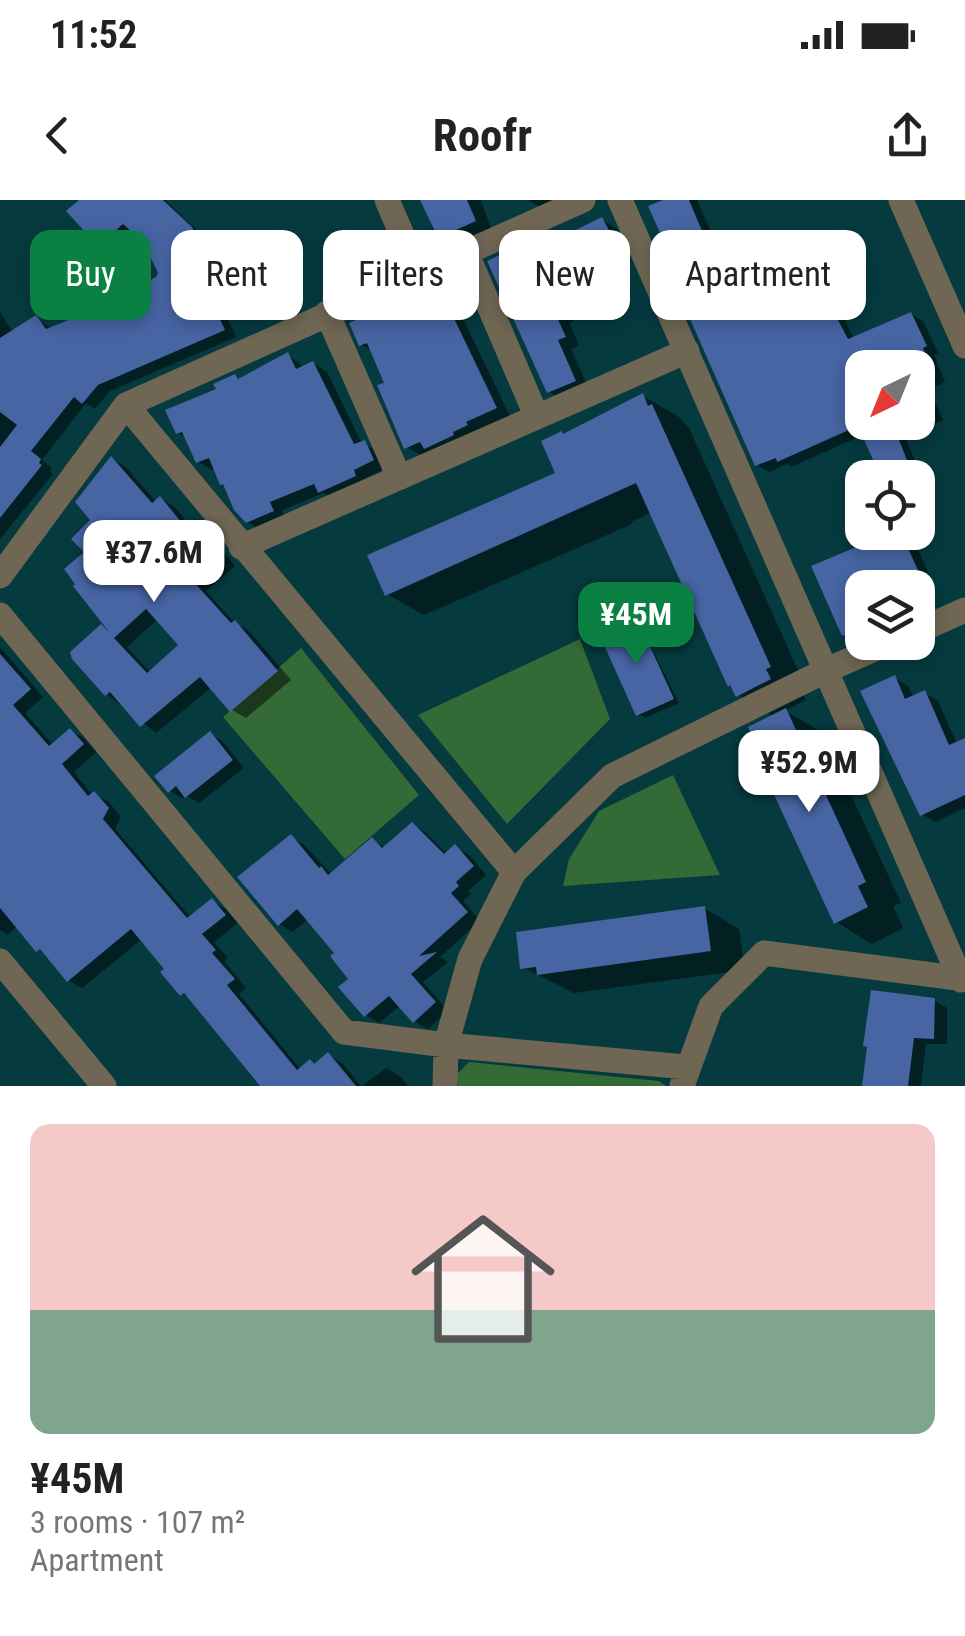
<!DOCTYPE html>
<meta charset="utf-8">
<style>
body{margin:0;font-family:"Roboto Condensed",sans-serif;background:#f6f6f6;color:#222;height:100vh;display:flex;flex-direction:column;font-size:38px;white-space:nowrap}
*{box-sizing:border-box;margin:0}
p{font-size:32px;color:#767676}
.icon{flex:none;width:55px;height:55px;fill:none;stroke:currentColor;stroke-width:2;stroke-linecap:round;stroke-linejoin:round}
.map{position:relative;height:886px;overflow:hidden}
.drawer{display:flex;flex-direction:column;background:#fff;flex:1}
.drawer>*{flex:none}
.guide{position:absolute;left:30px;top:30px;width:905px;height:90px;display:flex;gap:20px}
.needle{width:65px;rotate:223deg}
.buttons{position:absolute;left:845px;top:150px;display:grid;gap:20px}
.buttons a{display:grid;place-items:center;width:90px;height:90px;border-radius:20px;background:#fff;box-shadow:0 5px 15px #0003;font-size:50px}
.price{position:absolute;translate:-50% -85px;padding:0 22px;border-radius:20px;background:#fff;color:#222;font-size:32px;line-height:65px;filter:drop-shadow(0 2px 5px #0008)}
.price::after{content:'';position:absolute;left:50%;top:60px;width:30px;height:22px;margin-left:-15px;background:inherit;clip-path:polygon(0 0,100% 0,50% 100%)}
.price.active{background:#0b8043;color:#fff}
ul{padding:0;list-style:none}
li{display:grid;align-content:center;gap:20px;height:530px;padding:0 30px}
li+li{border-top:2px solid #e0e0e0}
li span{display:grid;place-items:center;height:310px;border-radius:20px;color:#555}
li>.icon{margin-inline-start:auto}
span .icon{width:180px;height:180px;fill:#fffc;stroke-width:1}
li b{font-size:42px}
.pill{padding:0 35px;border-radius:20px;background:#fff;box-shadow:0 5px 15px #0003;font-size:35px;line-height:90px}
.pill.active{background:#0b8043;color:#fff}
.status{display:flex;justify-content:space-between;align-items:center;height:70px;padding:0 50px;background:#fff;direction:ltr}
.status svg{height:28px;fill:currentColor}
header{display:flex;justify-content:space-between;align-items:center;height:130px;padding:0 30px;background:#fff;font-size:45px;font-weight:700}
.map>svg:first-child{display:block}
.green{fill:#336a35}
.shadow{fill:#0007;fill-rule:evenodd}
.building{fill:#4764a3;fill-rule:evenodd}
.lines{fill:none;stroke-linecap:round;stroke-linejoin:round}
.minor{stroke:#6f6654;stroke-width:25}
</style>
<div class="status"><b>11:52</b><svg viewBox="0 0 49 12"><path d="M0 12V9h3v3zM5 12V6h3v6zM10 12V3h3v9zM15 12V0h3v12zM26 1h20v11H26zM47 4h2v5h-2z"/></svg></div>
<header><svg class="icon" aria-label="back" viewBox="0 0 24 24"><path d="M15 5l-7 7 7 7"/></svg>Roofr<svg class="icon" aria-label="share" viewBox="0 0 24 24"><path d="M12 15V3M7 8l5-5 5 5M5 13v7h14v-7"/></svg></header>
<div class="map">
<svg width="965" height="886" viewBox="0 0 965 886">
<rect width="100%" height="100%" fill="#053a3f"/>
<path class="green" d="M580,439L610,519L507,624L418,515Z
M301,448L419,595L345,659L223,517Z
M673,575L720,675L563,686L569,659L599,611Z
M469,862L659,881L666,886H458L457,874Z"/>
<path class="shadow" d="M83,0H165L205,38L218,62L227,83L218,87L233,117L228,120L236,137L110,191L95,209L86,203L42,260L52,268L49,271L53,274L0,339V112L13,133L36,118L52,129L158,79L161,73L146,42L134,31L112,51L100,44Z
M422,0H481L492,31L453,48L436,38Z
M528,0H559L542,8Z
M669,0H697L716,44L729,38L760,49L768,70L777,75L797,119L828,103L840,110L854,139L911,114L923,121L938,153L934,155L945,182L929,189L943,220L905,237L934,305L918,312V278H882L865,234L791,267L787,264L769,272L757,265L708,101L689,58L684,61L672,54ZM862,168H918V222H862Z
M602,20L616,28L627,51L622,53L628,65L619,69L631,92L569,123L579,145L571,149L589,189L563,200L549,192L528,45L539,51Z
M437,88L452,96L510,216L421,255L406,247L388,184L373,151L361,145Z
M288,155L304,167L313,163L327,172L362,244L379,251L386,268L366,278L369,284L335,299L324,293L282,310L286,319L262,330L247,322L216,269L212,270L198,262L188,239L178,233L235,177L241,180Z
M643,196L679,217L689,228L806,488L801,490L806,500L785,511L822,532L901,703L893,706L903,728L872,744L836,722L775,517L738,495L730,485L652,312L631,322L632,324L424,415L387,394L558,274L565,236Z
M112,259L126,267L156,302L161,299L175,307L199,337L202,335L216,343L235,366L206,391L234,422L249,431L291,480L246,518L232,510L212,487L156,533L107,494L73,453L102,427L113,433L88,352L94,320ZM158,419L181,446L151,473L127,447Z
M900,332L914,340L936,390L918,398V388H862V440L858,442L844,434L814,367Z
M634,421L640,425L679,503L645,518L638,514Z
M0,447L43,497L25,513L54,546L71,531L84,538L96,552L74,572L92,595L108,601L121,617L115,629L191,718L212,701L226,709L238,723L214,742L228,758L224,761L246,788L239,794L301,870L316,865L328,855L342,863L361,886H263L192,800L182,794L168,769L142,739L82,788L68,780L18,725L8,735L0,730Z
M895,478L908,486L914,498L925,493L938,501L957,544L965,540V608L935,622L922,614Z
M210,534L222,541L244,568L199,603L186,595L182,598L170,591Z
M413,625L426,633L447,654L455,647L469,655L486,675L468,691L471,694L463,701L480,721L440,757L448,762L423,782L448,811L428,829L414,821L401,805L379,823L366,815L337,753L308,719L293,732L279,724L291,637L304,645L332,675L373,640L386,648Z
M704,708L739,729L745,770L574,793L523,767Z
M934,800L947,808V844H926L921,886H865Z
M386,868L400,876L408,886H362Z"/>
<path class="building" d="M79,0H163L192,27L204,53L206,52L217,76L208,80L222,110L217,113L225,130L98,185L82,204L74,197L31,251L41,259L39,263L42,265L0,318V247L17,225L0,212V138L36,115L46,129L86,113L156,77L158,73L144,43L123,24L98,46L66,11Z
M420,0H467L476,21L438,38Z
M663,0H689L708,45L729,35L734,46L748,40L760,68L765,66L790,119L828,101L848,139L911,112L927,146L923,148L931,168H862V222H892L914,278H881L858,226L777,262L776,258L755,266L686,110L704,100L683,50L670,55L648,6Z
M602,17L615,42L609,45L615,57L606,61L618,84L556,115L566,137L558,140L576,181L547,193L487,61L528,42L533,51Z
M438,85L497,208L466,222L468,225L453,232L454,235L435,244L424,249L420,242L404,249L377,185L384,183L367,143L359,146L349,123Z
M288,152L296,169L313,161L354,244L365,240L374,260L354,270L356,276L318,293L314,284L270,302L274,311L246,323L234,310L223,284L220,285L209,258L196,263L182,232L176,234L165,210L216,189L213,184L235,174L238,179Z
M643,193L648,206L652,204L771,467L766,469L771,479L736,497L730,485L728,487L636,283L385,396L367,355L555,273L541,241L562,231L563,234Z
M111,256L152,303L160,296L194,338L202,332L222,357L193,381L231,423L235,420L278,471L230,512L200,477L140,527L110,492L105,496L72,459L70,452L101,424L109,432L73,386L75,384L64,369L84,352L71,339L90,320L75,302ZM146,409L178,445L147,473L114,438Z
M892,332H901L923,382L910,388H862V427L842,436L811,366Z
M634,418L636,423L639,422L674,499L636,516L599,434Z
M0,454L31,489L13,505L49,546L70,528L84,544L62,564L88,596L94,591L109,608L103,619L187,718L212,698L226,715L202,734L216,750L212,753L235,779L227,785L297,870L310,859L314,864L328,852L356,886H260L184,793L180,796L160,772L164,769L131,729L67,782L40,749L36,752L0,708Z
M895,475L905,499L925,490L949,545L965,538V595L920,616L860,491Z
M786,508L866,682L858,686L868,707L834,724L750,543L754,541L748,527Z
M210,531L233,560L185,598L176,586L168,593L154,576Z
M412,622L444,654L455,644L474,666L456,682L459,686L451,693L468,712L419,756L437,752L411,774L436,802L413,823L389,796L364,817L338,787L348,779L330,756L334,753L297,709L278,726L237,677L291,634L319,668L321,666L328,675L372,637L382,648Z
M705,706L711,751L537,775L536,767L520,769L516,732Z
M871,790L935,798L934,839L914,838L908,886H862L867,847L863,846Z"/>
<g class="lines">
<path class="minor" d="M387,0L419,74
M620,0L961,780
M901,0L965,146
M466,52L536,215
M327,113L399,277
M126,205L514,672
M241,347L687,151
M0,376L126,205L583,0
M0,415L344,832L446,845L686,867
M918,431L965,410
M0,761L104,886
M445,886L446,845L470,759L514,672L612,576L827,470L890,442
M682,886L711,806L764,753L965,779"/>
</g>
</svg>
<div class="buttons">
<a><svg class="needle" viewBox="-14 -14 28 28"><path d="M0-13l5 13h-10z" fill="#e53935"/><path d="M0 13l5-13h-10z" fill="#767676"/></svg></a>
<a><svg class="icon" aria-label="locate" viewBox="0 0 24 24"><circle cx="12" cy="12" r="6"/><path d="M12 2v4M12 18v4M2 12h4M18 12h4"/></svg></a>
<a><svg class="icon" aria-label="layers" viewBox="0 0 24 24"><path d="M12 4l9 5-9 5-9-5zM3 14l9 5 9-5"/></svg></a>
</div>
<b class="price" style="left:154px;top:405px">¥37.6M</b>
<b class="price active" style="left:636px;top:467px">¥45M</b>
<b class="price" style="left:809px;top:615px">¥52.9M</b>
<div class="guide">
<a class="pill active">Buy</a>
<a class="pill">Rent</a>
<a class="pill">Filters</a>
<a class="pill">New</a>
<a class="pill">Apartment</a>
</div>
</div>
<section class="drawer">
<ul>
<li><span style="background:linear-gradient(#f6c9c9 60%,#7fa58c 0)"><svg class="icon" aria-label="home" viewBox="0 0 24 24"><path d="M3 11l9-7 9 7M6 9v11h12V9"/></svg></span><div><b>¥45M</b><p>3 rooms · 107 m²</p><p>Apartment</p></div></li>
</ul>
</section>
